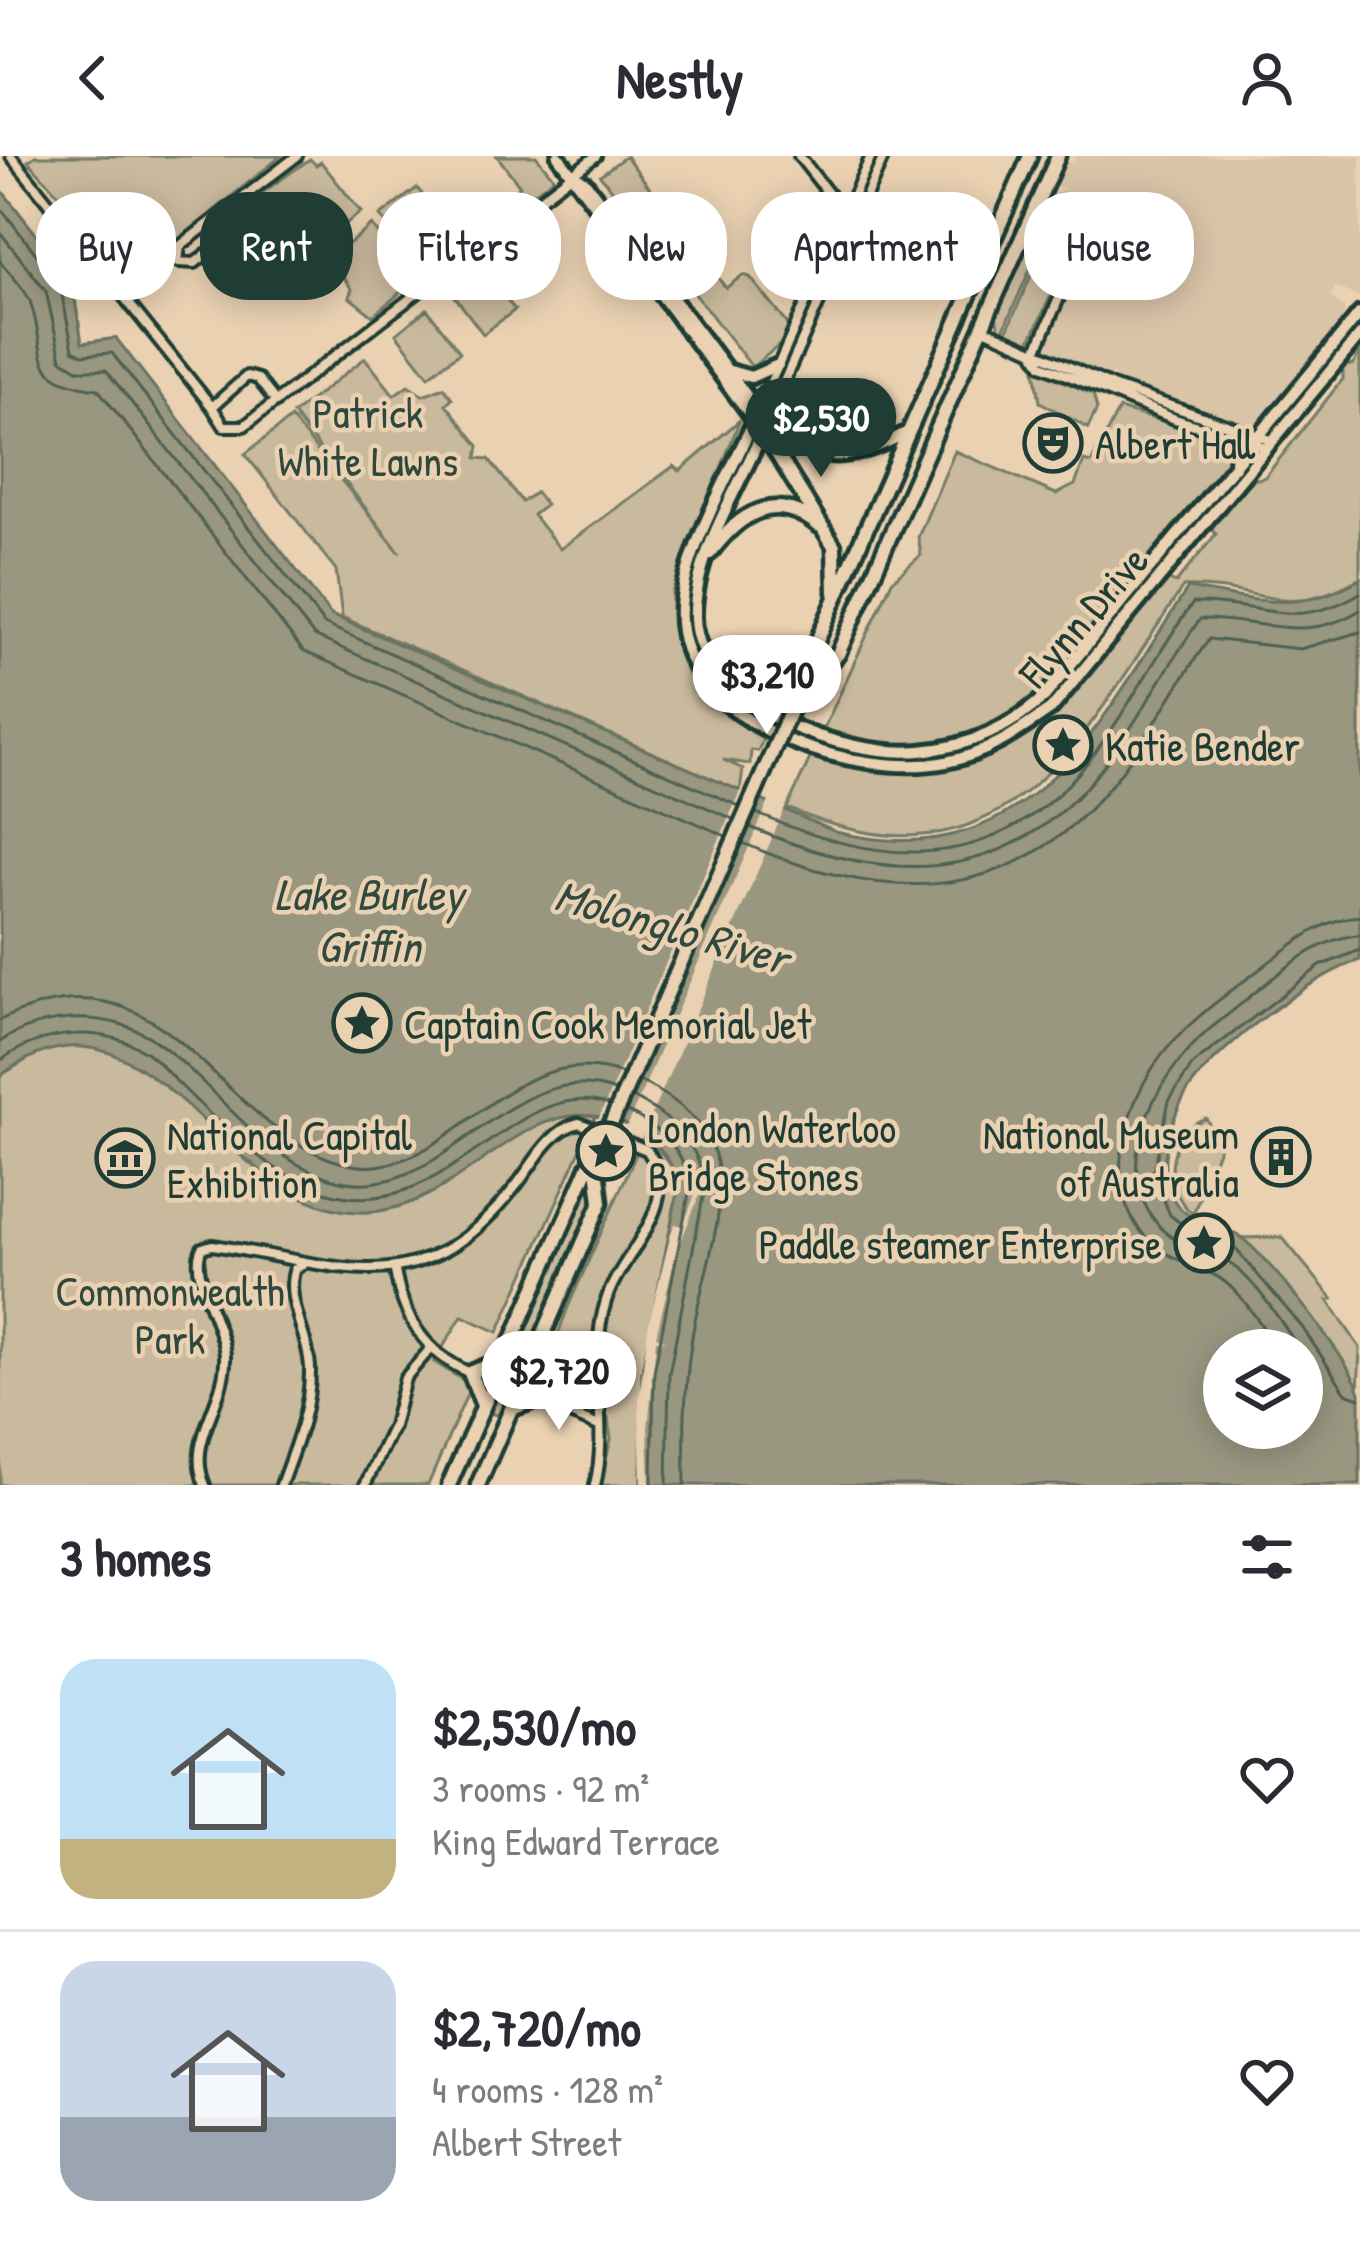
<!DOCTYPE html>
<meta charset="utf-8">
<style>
body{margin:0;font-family:"Patrick Hand",sans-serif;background:#f2f2f3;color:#2b2b33;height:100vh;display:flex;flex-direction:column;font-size:45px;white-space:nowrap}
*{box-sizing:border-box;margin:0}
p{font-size:39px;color:#7c7c81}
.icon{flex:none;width:66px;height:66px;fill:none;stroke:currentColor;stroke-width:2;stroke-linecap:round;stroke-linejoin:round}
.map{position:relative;height:1329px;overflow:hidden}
.sheet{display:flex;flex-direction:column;background:#fff;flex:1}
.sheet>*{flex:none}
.banner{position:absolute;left:36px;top:36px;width:1290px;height:108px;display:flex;gap:24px}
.fabs{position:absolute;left:1203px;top:1173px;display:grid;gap:24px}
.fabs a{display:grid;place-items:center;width:120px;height:120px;border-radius:50%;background:#fff;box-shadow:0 6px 30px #0003;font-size:60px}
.price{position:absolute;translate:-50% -102px;padding:0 27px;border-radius:42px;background:#fff;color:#222;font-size:39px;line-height:78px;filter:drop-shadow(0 3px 6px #0008)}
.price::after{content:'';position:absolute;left:50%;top:72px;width:36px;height:27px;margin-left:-18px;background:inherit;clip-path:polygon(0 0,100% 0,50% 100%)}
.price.selected{background:#1f3d34;color:#fff}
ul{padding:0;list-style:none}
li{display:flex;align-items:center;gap:36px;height:300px;padding:0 60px}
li+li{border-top:3px solid #e1e1e2}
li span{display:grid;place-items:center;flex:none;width:336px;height:240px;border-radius:36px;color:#555}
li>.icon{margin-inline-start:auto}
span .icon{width:144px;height:144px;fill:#fffc;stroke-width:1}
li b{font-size:51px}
h2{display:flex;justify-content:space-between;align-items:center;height:144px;padding:0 60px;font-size:51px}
.chip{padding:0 42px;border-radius:48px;background:#fff;box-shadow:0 6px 30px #0003;font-size:42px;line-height:108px}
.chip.selected{background:#1f3d34;color:#fff}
header{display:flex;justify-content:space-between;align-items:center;height:156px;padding:0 60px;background:#fff;font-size:54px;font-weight:800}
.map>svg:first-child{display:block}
.built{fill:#d9c4a8}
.green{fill:#c9b99d;stroke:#747b68;stroke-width:3}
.water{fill:#999780;stroke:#687362;stroke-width:3;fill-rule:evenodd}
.pier{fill:#ead1b2}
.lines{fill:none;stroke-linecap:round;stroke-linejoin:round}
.shore{stroke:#506152;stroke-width:3}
.minor-casing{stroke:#1f3d34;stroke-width:16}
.secondary-casing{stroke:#1f3d34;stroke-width:20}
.trunk-casing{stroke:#1f3d34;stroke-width:21}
.minor{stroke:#ead1b2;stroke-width:8}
.secondary{stroke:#ead1b2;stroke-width:10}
.trunk{stroke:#ead1b2;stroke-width:12}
.trunk-bridge-casing{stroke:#1f3d34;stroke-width:21;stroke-linecap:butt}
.trunk-bridge{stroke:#ead1b2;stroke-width:12}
.labels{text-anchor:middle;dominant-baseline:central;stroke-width:9;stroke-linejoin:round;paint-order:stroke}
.park-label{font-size:42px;fill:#30493e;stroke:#ead1b2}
.poi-label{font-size:42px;fill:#1f3d34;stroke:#ead1b2;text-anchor:start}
.street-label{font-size:42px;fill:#1f3d34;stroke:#ead1b2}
.water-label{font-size:45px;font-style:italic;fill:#314a3f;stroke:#ead1b2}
</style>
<header><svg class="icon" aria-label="back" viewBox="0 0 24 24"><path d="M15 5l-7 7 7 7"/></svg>Nestly<svg class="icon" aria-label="person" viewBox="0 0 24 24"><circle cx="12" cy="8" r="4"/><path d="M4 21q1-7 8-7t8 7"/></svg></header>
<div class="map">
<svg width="1360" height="1329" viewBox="0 0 1360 1329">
<rect width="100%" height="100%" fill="#ead1b2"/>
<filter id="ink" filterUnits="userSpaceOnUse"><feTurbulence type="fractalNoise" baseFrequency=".00833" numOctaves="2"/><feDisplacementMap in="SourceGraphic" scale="24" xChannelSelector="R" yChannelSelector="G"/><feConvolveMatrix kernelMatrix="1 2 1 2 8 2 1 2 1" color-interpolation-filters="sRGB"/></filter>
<g filter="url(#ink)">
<path class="built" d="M1075,0H1360V141L1335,131L1331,141L1344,152L1343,165L1264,267L1248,270L1192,255L1179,242L1175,247L1120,228L1113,217L1107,222L1045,198L1043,187L1000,178L996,161L1046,45L1065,32L1053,31L1061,15L1067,4L1074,9Z"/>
<path class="green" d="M35,0H281L135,119L116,96L105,104L70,51L28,5Z
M497,0H536L554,22L479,78L475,66L520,30Z
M626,0L678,70L655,88L600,19Z
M310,3L316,9L321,6L361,56L319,89L293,58L288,61L280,52L248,80L242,51Z
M417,32L455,80L463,77L470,84L431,113L380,60Z
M1062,38L1063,39L1001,179L996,161L1046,45Z
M1065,42L1089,52L1088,60L1028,189L1005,179Z
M372,69L396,99L393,103L409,129L373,160L349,141L352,133L330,103Z
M684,79L726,132L743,119L750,121L795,177L752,211L662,96Z
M480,110L515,154L483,178L450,134Z
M427,153L460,196L429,220L396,178Z
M1360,193V422C1284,466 1258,428 1183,431C1079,587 1004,745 787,652L892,425L921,399L918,381L955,295L1056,338L1075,329L1084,305L1091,307L1119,253L1227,283L1233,297L1212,330L1142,412L1176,427L1216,378L1210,370C1220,355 1240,336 1253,324L1265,321L1343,223V211L1354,208Z
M365,202L394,239L408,229L423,239L444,231L452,242L446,248L479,290L477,302L489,303L522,346L536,336L546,349L533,359L560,393L674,310L680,315L740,264L672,436C669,514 698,546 764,581L758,595L751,594L750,608L723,604L743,613L740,635L342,461L336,414L245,298L291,262L400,397L293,258Z
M1035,213L1093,238L1097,253L1088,272L1040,246Z
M73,889C95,893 124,895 143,909C208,960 260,1042 349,1055C449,1068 508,947 597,957L498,1176L462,1160L434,1206L471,1229L428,1329H0V920L44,893Z
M1206,962L1220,989L1193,1058C1161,1034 1166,976 1206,962Z
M645,978L673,1011L678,1033L642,1215L641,1329H600L611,1283L608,1262L541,1234L540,1227L568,1151Z
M591,1020L604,1026L501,1261L488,1256Z
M1282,1081L1333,1143L1328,1144L1360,1192L1358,1235L1312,1164L1242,1082Z"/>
<path class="water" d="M0,32L72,124L82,187L116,182L331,459L836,676C1030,723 1098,568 1188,432C1255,443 1298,460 1360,423V804C1313,819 1220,890 1191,930C1173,954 1157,1006 1169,1035C1185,1072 1217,1063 1243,1083C1271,1105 1350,1204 1360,1237C1360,1262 1360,1303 1360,1329H641L642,1215L678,1033C675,1009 660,987 639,975C529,913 475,1051 367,1056C221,1062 150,806 0,920ZM1224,1194H1302V1272H1224Z"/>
<path class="pier" d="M742,631L758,638L614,969L598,964Z
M770,643L786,650L641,983L625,974Z
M700,1021L704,1027L676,1098L656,1180L666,1184H656L648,1273L650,1329H641L639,1243L648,1171L671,1077L675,1068L683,1070L696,1036L690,1028Z"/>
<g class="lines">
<path class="shore" d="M0,51L60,129L73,194L83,199L112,197L324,468L739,650
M0,76L46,135L61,203L79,214H106L314,480L733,663
M0,105C9,117 24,131 30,145C49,200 25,223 98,233L303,495L726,680
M756,657C877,710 994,723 1087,607C1127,557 1156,498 1193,447C1260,445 1294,477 1360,437
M750,671C878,726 1002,737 1099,616C1137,568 1165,513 1200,463C1258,462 1305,489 1360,454
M743,687C878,746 1009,755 1111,629C1148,584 1175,530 1209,483L1300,493L1360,476
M1360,794L1320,810L1193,908L1169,945L1153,1018L1170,1059L1194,1078L1235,1092L1302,1171L1346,1237L1360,1242
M0,864C175,781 212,976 347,1008C447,1032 506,876 623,918
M0,886C42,856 114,854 157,886C215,928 257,999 329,1022C441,1058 507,895 615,935
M0,905C41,874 101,868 146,896C158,904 168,918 179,928C220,968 269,1019 325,1036C445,1074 515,915 609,949
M639,925C768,984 708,1078 692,1181C684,1231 684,1279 685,1329
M632,941C671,960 699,987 705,1031L669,1218L667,1329
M626,955C660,971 685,993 690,1032L654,1216L652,1329
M1278,1194C1263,1172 1238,1129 1212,1118C1179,1103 1152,1098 1132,1062C1117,1034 1118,1004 1126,973C1146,896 1196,861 1256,816C1287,793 1320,762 1360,760
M1300,1194C1281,1166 1253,1119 1223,1103C1200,1090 1178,1092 1159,1070C1102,1004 1165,906 1221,864C1259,836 1310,781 1360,779"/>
<g class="minor-casing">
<path id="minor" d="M11,0L212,251
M799,0L846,60
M238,47L232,78L195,107L178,106L180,90L297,0
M982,172L1112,230L1274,285
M1035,198L1099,49
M1035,199L1042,209L1175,263L1268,292
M212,251L224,270H244L596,0
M212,251L247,220L258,223L276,246
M758,255L871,0
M767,264L884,0
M395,1115C403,1162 425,1197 470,1217
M536,1244L599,1270
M205,1329C185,1284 227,1247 225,1200C223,1167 188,1118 202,1092L212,1089C341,1108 419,1153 515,1031C533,1009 549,974 579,967L647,994C687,1049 621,1095 606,1145C587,1205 610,1269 595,1329
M281,1329C294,1292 310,1256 310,1216C311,1183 283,1142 295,1113L305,1107
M365,1329L393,1270L405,1222L431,1192"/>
</g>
<g class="secondary-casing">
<path id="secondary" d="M558,0L757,268
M572,18L585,26L758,255C815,311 841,310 910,275
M730,215L751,221L778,209
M783,228L785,264L796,286
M758,255C734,314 676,404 681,467C689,572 859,623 946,606C987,598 1018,576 1051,553L1360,179
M767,264C745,325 693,395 695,462C698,551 845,602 920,595C969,591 1008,573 1044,541L1360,157
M1235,311L1236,279"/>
</g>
<g class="trunk-casing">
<path id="trunk" d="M763,275L834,390L835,437
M710,397C739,358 774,334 818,369
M792,542L1030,0
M795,544L838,498L1058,0
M482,1247L470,1217L504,1203
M512,1253L536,1244L529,1220
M449,1329L600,984
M478,1329L601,1046L596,1003"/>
</g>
<use href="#minor" class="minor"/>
<use href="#secondary" class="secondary"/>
<use href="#trunk" class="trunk"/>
<g class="trunk-bridge-casing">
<path id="trunk-bridge" d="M603,986L795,544"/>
</g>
<use href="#trunk-bridge" class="trunk-bridge"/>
</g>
</g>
<defs>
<g id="theatre-ring" transform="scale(3)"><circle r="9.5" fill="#ead1b2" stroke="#1f3d34" stroke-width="1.5"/><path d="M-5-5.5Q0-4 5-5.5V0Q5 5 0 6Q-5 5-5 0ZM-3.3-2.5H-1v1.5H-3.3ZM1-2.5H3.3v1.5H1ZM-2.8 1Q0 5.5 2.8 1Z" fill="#1f3d34"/></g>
<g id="sight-ring" transform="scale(3)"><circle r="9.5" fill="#ead1b2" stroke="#1f3d34" stroke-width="1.5"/><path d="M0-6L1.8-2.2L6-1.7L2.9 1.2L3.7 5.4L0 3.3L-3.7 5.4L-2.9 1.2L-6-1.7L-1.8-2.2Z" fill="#1f3d34"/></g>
<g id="building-ring" transform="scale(3)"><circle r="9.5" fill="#ead1b2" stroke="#1f3d34" stroke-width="1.5"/><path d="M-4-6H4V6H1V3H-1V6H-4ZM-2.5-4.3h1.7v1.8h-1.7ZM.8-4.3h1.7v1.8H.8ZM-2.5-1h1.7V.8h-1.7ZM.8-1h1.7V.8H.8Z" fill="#1f3d34"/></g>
<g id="museum-ring" transform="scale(3)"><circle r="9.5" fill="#ead1b2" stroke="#1f3d34" stroke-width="1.5"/><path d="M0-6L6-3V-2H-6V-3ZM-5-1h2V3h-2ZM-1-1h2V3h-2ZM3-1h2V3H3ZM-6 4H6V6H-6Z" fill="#1f3d34"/></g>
</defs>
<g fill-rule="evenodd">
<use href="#theatre-ring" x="1053" y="287"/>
<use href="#sight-ring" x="1063" y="589"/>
<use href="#sight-ring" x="362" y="867"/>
<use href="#sight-ring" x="606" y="995"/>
<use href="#building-ring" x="1281" y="1001"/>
<use href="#museum-ring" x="125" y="1002"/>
<use href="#sight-ring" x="1204" y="1087"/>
</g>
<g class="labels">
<g class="park-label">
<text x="368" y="256">Patrick<tspan x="368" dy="48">White Lawns</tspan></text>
<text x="170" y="1134">Commonwealth<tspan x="170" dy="48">Park</tspan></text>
</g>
<g class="poi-label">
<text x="1095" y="287">Albert Hall</text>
<text x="1105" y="589">Katie Bender</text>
<text x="404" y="867">Captain Cook Memorial Jet</text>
<text x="648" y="971">London Waterloo<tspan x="648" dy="48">Bridge Stones</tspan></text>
<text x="1239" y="977" text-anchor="end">National Museum<tspan x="1239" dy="48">of Australia</tspan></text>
<text x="167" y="978">National Capital<tspan x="167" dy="48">Exhibition</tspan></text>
<text x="1162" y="1087" text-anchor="end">Paddle steamer Enterprise</text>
</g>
<g class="street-label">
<text transform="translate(1083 460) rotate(-49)">Flynn Drive</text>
</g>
<g class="water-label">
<text x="369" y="737">Lake Burley<tspan x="369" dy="52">Griffin</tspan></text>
<text transform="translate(672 770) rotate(16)">Molonglo River</text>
</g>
</g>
</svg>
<div class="fabs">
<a><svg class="icon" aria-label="layers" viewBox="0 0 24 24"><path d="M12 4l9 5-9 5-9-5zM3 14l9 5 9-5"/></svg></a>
</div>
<b class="price selected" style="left:821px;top:324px">$2,530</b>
<b class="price" style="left:767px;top:581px">$3,210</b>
<b class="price" style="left:559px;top:1277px">$2,720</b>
<div class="banner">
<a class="chip">Buy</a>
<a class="chip selected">Rent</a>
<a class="chip">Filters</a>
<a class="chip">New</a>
<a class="chip">Apartment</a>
<a class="chip">House</a>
</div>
</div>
<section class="sheet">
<h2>3 homes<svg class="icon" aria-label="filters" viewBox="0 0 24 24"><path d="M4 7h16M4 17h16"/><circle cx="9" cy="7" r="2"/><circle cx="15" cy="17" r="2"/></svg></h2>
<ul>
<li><span style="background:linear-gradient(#bfe0f5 75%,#c2b280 0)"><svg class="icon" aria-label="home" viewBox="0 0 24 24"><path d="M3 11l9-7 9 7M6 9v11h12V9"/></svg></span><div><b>$2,530/mo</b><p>3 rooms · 92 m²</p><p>King Edward Terrace</p></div><svg class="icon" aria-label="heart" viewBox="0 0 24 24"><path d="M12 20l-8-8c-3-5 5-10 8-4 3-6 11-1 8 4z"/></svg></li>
<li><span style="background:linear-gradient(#c9d6e8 65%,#9aa5b1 0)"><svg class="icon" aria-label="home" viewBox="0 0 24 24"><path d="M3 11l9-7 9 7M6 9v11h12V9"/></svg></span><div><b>$2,720/mo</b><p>4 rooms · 128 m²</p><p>Albert Street</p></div><svg class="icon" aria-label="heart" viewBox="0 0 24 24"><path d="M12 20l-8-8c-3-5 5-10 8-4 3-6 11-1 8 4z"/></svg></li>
</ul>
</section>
